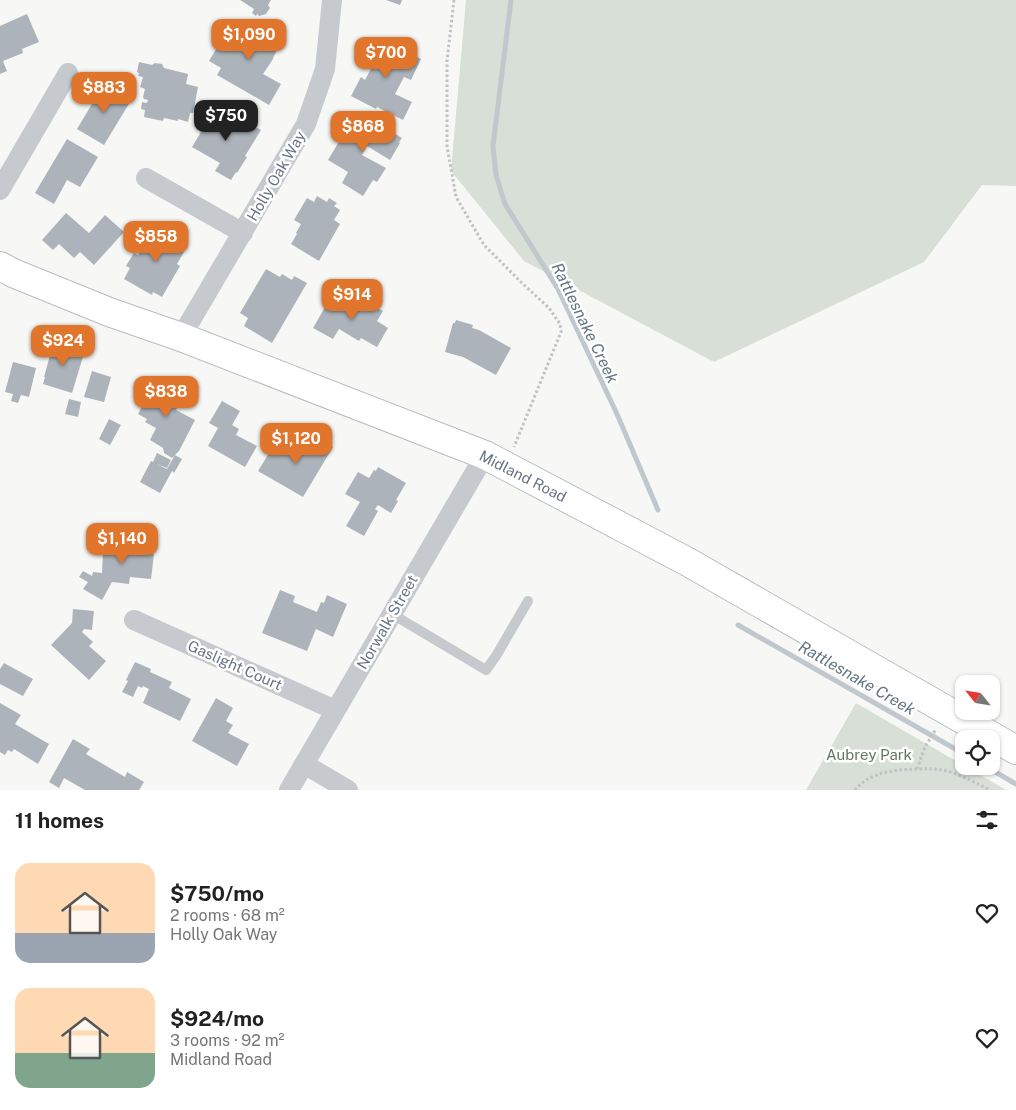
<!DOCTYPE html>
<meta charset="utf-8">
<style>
body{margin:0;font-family:"Public Sans",sans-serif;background:#f2f2f2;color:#222;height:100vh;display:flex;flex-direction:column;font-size:19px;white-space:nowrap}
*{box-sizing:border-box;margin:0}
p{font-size:16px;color:#767676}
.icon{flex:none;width:28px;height:28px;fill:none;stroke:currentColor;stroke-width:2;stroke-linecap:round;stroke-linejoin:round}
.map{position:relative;height:790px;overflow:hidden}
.side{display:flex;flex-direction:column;background:#fff;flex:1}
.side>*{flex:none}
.needle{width:32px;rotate:300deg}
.buttons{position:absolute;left:955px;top:675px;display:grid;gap:10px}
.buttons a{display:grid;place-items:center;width:45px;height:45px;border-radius:10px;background:#fff;box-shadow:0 1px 4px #0004;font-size:25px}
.price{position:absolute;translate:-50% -42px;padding:0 11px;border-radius:10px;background:#e1752c;color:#fff;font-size:16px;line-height:32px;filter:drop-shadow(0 1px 2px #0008)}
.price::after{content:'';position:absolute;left:50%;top:30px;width:15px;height:11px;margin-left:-8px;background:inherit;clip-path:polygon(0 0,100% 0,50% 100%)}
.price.current{background:#222;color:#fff}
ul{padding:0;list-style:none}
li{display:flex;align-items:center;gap:15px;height:125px;padding:0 15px}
li span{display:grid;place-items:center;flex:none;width:140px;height:100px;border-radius:15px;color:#555}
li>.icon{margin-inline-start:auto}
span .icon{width:60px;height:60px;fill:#fffc;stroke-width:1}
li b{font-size:21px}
h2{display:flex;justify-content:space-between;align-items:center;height:60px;padding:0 15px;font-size:21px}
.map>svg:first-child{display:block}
.green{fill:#d8dfd6}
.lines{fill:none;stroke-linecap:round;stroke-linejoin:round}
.stream{stroke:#c0c8ce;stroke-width:5}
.building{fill:#acb3ba}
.secondary-casing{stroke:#b8bcc2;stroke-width:30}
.path{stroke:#c0c1c4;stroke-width:3;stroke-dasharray:2.5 2.5;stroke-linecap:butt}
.lane{stroke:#c6c9cd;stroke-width:10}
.street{stroke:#c6c9cd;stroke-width:20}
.secondary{stroke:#fff;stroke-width:28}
.labels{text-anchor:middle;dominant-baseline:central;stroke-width:5;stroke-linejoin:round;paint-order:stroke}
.street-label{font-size:15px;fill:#677386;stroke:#fff}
.park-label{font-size:15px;fill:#637862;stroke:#fff}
.water-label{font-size:16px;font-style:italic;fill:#637481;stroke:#fff}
</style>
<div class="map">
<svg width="1016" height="790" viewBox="0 0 1016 790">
<rect width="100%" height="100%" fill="#f7f8f5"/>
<path class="green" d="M466,0H1016V186L982,185L924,262L714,362L524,261L451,171Z
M856,703L1006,790H806Z"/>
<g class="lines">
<path class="stream" d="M511,0L493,146L496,175L505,204L558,289L617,414L658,510
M738,625L964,754
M985,766L1016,784"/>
</g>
<path class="building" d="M240,0H271L268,5L270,8L266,14L259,16L257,14L256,16L252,13L254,9Z
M386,0H402L400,5Z
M27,14L39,42L22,49L23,53L3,61L7,71L0,74V26Z
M241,19L281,42L273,58V59L263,74L281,84L269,105L217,75L221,68L209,61L218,46L228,51L236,36L233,34L234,32L233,29L236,22Z
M372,39L397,51L399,48L421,59L411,80L404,77L395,94L412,102L403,120L377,107L376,109L351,96L361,77L365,80L374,63L363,57Z
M139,62L152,65L155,63L162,64L164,68L188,74L186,84L198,87L193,113H190L188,122L178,119V121L164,118L163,121L144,117L145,110L141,109L142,102L147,103L148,100L144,99L143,97L145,89L140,87L143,77L138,76L139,73L137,72Z
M105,82L118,90L116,94L130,102L104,145L77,129L92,104L90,103L100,87L101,89Z
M215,108L228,115L227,117L241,125L244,120L261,130L245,156L247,157L237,173L236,172L231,180L215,171L220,163L192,147L201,132L200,131L211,112L212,113Z
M355,115L376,127L375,129L380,132L383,127L402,138L399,142L400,143L390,160L367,146L362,155L386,168L377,182L373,180L363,196L342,183L348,172L328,160Z
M67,139L98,157L80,187L67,180L54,204L35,193Z
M317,196L327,202L329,198L337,203L334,206L340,210L334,220L340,224L319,261L291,244L297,234L296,233L301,224L294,220L307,198L314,202Z
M66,213L89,233L105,215L124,232L94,265L80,252L74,258L59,244L53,250L42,240Z
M163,224L174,231L171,236L186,245L182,251L184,252L177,264L180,266L162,297L153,292L152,295L124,279L130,268L126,266L134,253L138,255L149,237L153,239L159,229L160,230Z
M266,269L280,277L282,274L292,280L294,276L307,283L272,343L244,326L248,318L240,313Z
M332,295L349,305L354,297L369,306L370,304L383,311L377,321L388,328L377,347L361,338L359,341L339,329L333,339L313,328Z
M456,320L473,325L472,328L479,330L511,348L496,375L463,357L445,352L453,323H455Z
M54,341L85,350L72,393L43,384L45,377H44Z
M13,362L36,368L29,397L21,395L18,403L11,401L13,394L5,392Z
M92,371L111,377L104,402L84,397Z
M158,377L176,387L170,398L179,404L176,410L195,420L179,451L172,458L164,453L163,448L150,440L156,428L145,422L147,419L138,414Z
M69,399L81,402L78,417L65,414Z
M222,401L240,411L232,425L239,429L236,435L257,446L245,467L208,446L218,428L209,423Z
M109,419L121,425L110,445L99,439Z
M315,436L333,447L303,497L258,471L277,440L295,451L299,445L307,450Z
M157,453L171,460L167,468L156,464L167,469L175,455L182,459L174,473L172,471L160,493L140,482L151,461L153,462Z
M378,467L406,483L396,500L398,501L391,513L378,505L375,509L378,511L364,536L346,526L360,502L345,494L358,472L369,478L374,470L376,471Z
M140,535L154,536L152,553L154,554L151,579L130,577L129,584L112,582L102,600L83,589L88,582L79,577L83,571L92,576L93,572L102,573L103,552L112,553L113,539L140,542Z
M280,590L295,596L293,602L317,612L321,602L324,603L327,595L347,604L333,637L316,629L307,651L262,633Z
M73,609L94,611L92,630L84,629L82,632L93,642L89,646L106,661L89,680L51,645L72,623Z
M135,662L151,669L150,672L172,682L169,688L191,699L180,721L143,703L149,689L143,686L142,688L138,686L133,697L122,692L128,681L126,680Z
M4,663L33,679L23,696L0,684V669Z
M216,698L233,708L226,721L233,725L228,733L249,744L237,766L192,741Z
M0,703L21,715L15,724L49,744L38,764L14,749L12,752L8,750L5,755L0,752Z
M73,739L90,749L86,754L125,777L127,772L144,782L139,790H85L64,778L59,788L49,782Z"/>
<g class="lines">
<g class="secondary-casing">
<path id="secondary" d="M0,266L13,273L109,312L181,337L485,455L616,524L688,562L1016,750"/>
</g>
<path class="path" d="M454,0L447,61V146L456,197L484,245L523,284L549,308L560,324L561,332L514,447
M917,769L925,747L936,729
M855,790C870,772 893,770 915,769C926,769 936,768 947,771C961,775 976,783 990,790"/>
<path class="lane" d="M392,614L486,670L496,656L528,601"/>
<path class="street" d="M146,178L243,233
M0,190L68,73
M181,337L306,124L325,69L332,0
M134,620L335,710
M304,764L348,790
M289,790L485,455"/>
<use href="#secondary" class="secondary"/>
</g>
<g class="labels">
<g class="street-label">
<text transform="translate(276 176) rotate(-60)">Holly Oak Way</text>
<text transform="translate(523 476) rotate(27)">Midland Road</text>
<text transform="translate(387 622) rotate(-60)">Norwalk Street</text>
<text transform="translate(235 665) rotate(24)">Gaslight Court</text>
</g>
<g class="park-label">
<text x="869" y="754">Aubrey Park</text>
</g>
<g class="water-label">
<text transform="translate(585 323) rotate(64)">Rattlesnake Creek</text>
<text transform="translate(857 678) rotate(30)">Rattlesnake Creek</text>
</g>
</g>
</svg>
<div class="buttons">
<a><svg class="needle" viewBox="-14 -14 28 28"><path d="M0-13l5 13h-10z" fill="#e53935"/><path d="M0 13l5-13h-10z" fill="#767676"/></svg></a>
<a><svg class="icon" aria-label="locate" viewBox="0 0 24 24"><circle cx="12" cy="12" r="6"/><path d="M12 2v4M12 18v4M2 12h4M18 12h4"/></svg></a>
</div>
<b class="price" style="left:249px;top:61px">$1,090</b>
<b class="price" style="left:386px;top:79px">$700</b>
<b class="price" style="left:104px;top:114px">$883</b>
<b class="price current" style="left:226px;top:142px">$750</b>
<b class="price" style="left:363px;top:153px">$868</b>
<b class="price" style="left:156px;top:263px">$858</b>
<b class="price" style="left:352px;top:321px">$914</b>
<b class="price" style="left:63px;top:367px">$924</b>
<b class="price" style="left:166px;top:418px">$838</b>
<b class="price" style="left:296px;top:465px">$1,120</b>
<b class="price" style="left:122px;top:565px">$1,140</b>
</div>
<section class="side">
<h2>11 homes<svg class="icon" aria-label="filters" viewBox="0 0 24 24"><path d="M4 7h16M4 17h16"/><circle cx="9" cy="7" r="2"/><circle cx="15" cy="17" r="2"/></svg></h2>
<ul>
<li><span style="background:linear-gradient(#ffd9b3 70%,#9aa5b1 0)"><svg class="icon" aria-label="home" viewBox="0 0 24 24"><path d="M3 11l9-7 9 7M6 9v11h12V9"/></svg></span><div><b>$750/mo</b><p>2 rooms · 68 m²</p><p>Holly Oak Way</p></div><svg class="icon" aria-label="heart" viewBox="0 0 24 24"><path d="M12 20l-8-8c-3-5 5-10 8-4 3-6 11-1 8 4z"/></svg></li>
<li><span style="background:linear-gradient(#ffd9b3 65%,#7fa58c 0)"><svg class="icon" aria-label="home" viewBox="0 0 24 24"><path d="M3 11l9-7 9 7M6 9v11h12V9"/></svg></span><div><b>$924/mo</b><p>3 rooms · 92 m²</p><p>Midland Road</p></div><svg class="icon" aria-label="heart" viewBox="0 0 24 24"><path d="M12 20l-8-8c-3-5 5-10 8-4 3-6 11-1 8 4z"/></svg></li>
</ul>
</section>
